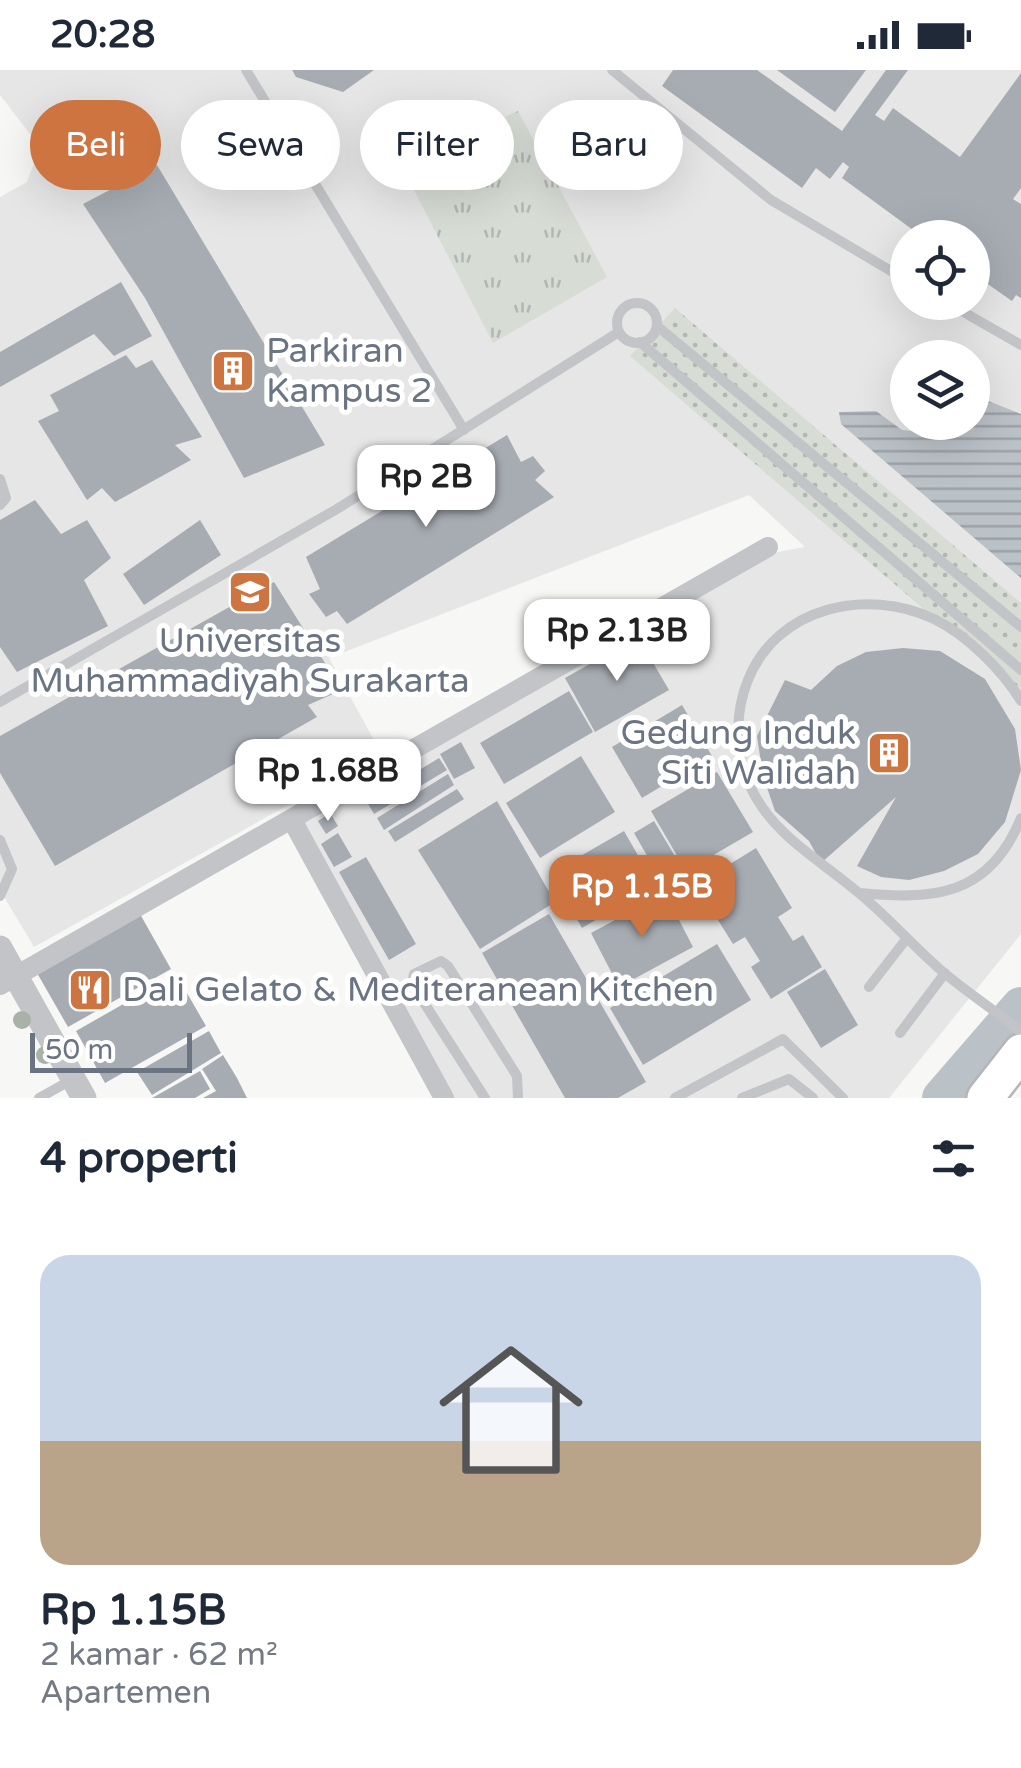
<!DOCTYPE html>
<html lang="id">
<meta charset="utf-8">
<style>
body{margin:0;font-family:"Varela Round",sans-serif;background:#f2f2f3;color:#1f2937;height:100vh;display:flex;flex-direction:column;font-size:38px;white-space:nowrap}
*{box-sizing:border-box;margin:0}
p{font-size:32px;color:#747a83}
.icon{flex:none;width:55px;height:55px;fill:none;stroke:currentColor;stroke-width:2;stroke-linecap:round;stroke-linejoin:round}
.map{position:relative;height:1028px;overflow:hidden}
.details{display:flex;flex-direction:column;background:#fff;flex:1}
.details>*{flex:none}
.banner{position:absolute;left:30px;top:30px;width:962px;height:90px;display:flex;gap:20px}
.controls{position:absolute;left:890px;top:150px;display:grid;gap:20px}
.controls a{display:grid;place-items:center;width:100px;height:100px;border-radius:50%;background:#fff;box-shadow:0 10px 40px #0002;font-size:50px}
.scale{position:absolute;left:30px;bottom:25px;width:162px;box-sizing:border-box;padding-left:10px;border:5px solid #6b7482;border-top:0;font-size:28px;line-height:35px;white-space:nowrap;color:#6b7482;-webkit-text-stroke:8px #fff;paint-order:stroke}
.price{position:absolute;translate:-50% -85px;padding:0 22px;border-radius:20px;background:#fff;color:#222;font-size:32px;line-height:65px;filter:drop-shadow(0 2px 5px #0008)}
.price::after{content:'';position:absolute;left:50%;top:60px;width:30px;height:22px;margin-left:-15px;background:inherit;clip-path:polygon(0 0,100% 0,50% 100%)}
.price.current{background:#cd7440;color:#fff}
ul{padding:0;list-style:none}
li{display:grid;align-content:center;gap:20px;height:530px;padding:0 40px}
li+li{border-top:2px solid #e0e1e3}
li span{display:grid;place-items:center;height:310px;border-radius:30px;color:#555}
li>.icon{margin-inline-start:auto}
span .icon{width:180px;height:180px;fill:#fffc;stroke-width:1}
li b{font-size:42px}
h2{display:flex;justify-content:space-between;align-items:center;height:120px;padding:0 40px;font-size:42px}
.pill{padding:0 35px;border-radius:45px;background:#fff;box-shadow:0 10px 40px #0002;font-size:35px;line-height:90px}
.pill.current{background:#cd7440;color:#fff}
.status{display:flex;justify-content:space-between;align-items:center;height:70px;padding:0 50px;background:#fff;direction:ltr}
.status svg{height:28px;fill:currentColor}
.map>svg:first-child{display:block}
.built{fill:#e5e6e5;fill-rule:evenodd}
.grass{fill:url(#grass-tufts)}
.park{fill:url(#park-dots)}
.water{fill:url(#water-rules)}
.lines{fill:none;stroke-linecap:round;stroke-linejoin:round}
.river{stroke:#bac1c7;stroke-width:40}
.building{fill:#a7acb3}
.trunk-casing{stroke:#b3b5b9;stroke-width:40}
.service{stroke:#c2c4c8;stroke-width:10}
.minor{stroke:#c2c4c8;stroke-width:20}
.tertiary{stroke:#c2c4c8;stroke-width:25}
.trunk{stroke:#fff;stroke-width:35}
.tree{fill:#a9b2a7}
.labels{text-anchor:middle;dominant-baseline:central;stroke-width:10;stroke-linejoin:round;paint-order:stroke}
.poi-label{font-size:35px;fill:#6b7482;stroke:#fff;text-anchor:start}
</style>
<div class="status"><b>20:28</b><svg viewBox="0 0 49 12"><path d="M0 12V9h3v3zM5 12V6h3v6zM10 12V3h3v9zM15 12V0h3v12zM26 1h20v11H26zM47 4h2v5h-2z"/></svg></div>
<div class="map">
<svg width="1021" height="1028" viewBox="0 0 1021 1028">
<defs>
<pattern id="grass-tufts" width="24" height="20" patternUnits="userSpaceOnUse" patternTransform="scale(2.5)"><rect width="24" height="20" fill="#d7dcd5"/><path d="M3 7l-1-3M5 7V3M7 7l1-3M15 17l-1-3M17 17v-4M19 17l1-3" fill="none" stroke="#b2b7b2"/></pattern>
<pattern id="park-dots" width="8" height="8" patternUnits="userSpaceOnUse" patternTransform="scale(2.5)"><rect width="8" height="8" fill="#d7dcd5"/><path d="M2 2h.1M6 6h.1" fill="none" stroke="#b2b7b2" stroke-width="1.8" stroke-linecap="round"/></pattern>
<pattern id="water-rules" width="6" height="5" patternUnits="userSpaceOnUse" patternTransform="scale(2.5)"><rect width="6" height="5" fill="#bac1c7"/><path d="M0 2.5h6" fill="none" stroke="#9ba1a7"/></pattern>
</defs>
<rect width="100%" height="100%" fill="#f7f7f5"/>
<path class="built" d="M0,0H1021V864L889,1028H448L300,751L643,560L772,483L805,477L749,425L329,588L381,683L34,877L0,820V127L27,112L40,77L0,25ZM908,168H972V232H908ZM908,288H972V352H908Z"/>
<path class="grass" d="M518,41L607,207L493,273L400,93Z"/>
<path class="park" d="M675,238L1021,533V623L630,286Z"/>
<path class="water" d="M973,325L1021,344V508L841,354L839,342L876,341L902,360L959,366L958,353L972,352Z"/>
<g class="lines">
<path class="river" d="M942,1028L1021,937"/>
</g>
<path class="building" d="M292,0H374L343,22L296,7Z
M673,0H757L842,61L886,0H908L875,45L884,51L893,38L960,87L1021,3V118L1013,129L1021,134V228L1016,225L1012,231L972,203V168H924L842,108L849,97L843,92L830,109L816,98L802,118L662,16Z
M777,0H866L835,42Z
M157,95L325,375L244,408L145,228L83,134Z
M121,212L152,266L114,286L94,264L0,317V282Z
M126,285L136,298L152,290L202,367L175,375L191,390L115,432L102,418L87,430L38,351L59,341L50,325Z
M507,365L521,392L533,386L545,401L535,410L554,427L347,554L337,541L326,547L309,524L320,519L306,487Z
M35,430L61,464L87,450L111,488L84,510L108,556L17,602L0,577V450Z
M200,450L221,485L144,535L123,504Z
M274,512L342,620L308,635L317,647L55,796L0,703V666Z
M638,567L669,620L595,662L565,608Z
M903,578L940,581L985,609L1015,659L1021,700L1005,752L978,784L944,801L909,810L881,807L857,796L896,727L821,793L809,771L775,741L763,706L757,666L785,610L811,620L837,596L866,582Z
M569,621L593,662L504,714L480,673Z
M682,635L712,686L642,728L612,677Z
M461,672L475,698L454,709L440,684Z
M581,686L615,742L540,788L506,733Z
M439,688L447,700L374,744L367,732Z
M717,702L753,762L686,801L651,741Z
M448,704L454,715L384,760L377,748Z
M457,719L464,729L395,772L388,761Z
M497,731L555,832L480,879L418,780Z
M330,743L338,756L326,764L318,751Z
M654,751L682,798L661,810L634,763Z
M624,761L655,815L582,858L551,803Z
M338,763L352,787L334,797L321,774Z
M756,778L792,838L778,847L793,871L803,865L822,897L771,929L751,897L760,891L745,867L733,874L696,815Z
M366,787L416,874L389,890L339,802Z
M665,823L693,877L619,917L591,863Z
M140,844L171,899L68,957L37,903Z
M549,844L646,1012L618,1028H565L482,883Z
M717,874L751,930L643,995L610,938Z
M825,899L858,955L821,978L787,922Z
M176,904L206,956L105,1013L76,961Z
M209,961L221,983L152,1025L137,1002Z
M223,985L237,1008L247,1028H203L216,1021L202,999Z
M200,1001L210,1019L195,1028H152Z"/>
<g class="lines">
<g class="trunk-casing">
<path id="trunk" d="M985,1028L1021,982"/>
</g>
<path class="service" d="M246,0L464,360
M612,0L771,130L908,211
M946,232L1021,275
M617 253a20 20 0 1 1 40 0a20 20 0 1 1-40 0Z
M657,256L1021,557
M640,272L1021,600
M0,409L6,428L0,435
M1021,631C1002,600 967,565 934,549C866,517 777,537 748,610C734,644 735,686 752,720C775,767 822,791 860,824C889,848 914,877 943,902C968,923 996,941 1021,962
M0,632L337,439L619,262
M0,770L12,799L0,826
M859,823C933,830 989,827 1021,748
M869,917L907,868
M900,963L945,903
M39,1028L73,1009
M485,1028L412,914L414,904L441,891L448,896L517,1006L518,1028
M675,1028L783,969L843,1028
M742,1028L789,1009L813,1028"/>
<path class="minor" d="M292,750L444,1028
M0,915L768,477"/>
<path class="tertiary" d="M0,878L84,1028"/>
<use href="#trunk" class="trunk"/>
</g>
<g class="tree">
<circle cx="22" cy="950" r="9"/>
<circle cx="45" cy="985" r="9"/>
</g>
<defs>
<g id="building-square" transform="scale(2.25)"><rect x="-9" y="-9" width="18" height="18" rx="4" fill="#cd7440" stroke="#fff"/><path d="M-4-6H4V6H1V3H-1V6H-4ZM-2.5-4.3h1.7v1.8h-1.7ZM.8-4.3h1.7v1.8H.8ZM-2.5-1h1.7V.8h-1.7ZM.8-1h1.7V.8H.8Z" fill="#fff"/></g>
<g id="university-square" transform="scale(2.25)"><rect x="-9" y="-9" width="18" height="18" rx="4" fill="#cd7440" stroke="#fff"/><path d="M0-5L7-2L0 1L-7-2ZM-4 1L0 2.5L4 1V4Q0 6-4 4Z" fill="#fff"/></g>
<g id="restaurant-square" transform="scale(2.25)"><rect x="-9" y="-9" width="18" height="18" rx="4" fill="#cd7440" stroke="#fff"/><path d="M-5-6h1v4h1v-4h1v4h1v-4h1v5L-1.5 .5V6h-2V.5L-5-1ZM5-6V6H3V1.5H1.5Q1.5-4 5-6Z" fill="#fff"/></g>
</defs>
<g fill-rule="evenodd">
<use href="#building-square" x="233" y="301"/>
<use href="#university-square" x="250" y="522"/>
<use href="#building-square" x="889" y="683"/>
<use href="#restaurant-square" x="90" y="920"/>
</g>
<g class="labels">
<g class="poi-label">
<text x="266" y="281">Parkiran<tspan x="266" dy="40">Kampus 2</tspan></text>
<text x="250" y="571" text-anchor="middle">Universitas<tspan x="250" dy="40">Muhammadiyah Surakarta</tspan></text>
<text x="856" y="663" text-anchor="end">Gedung Induk<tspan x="856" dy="40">Siti Walidah</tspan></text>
<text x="122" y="920">Dali Gelato &amp; Mediteranean Kitchen</text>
</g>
</g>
</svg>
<div class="controls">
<a><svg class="icon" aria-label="locate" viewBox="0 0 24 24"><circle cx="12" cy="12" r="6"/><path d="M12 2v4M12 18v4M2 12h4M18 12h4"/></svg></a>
<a><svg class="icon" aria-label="layers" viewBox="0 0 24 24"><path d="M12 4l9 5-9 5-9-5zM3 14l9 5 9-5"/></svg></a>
</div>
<div class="scale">50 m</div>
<b class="price" style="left:426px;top:460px">Rp 2B</b>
<b class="price" style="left:617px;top:614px">Rp 2.13B</b>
<b class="price" style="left:328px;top:754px">Rp 1.68B</b>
<b class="price current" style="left:642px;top:870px">Rp 1.15B</b>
<div class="banner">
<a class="pill current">Beli</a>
<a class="pill">Sewa</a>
<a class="pill">Filter</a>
<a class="pill">Baru</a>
</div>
</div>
<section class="details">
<h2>4 properti<svg class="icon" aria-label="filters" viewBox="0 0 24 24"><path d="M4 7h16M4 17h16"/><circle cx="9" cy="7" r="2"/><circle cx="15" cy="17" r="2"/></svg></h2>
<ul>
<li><span style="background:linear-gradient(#c9d6e8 60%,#b9a48a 0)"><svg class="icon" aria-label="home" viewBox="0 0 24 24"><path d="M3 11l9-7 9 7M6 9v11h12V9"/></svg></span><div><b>Rp 1.15B</b><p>2 kamar · 62 m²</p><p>Apartemen</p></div></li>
</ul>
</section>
